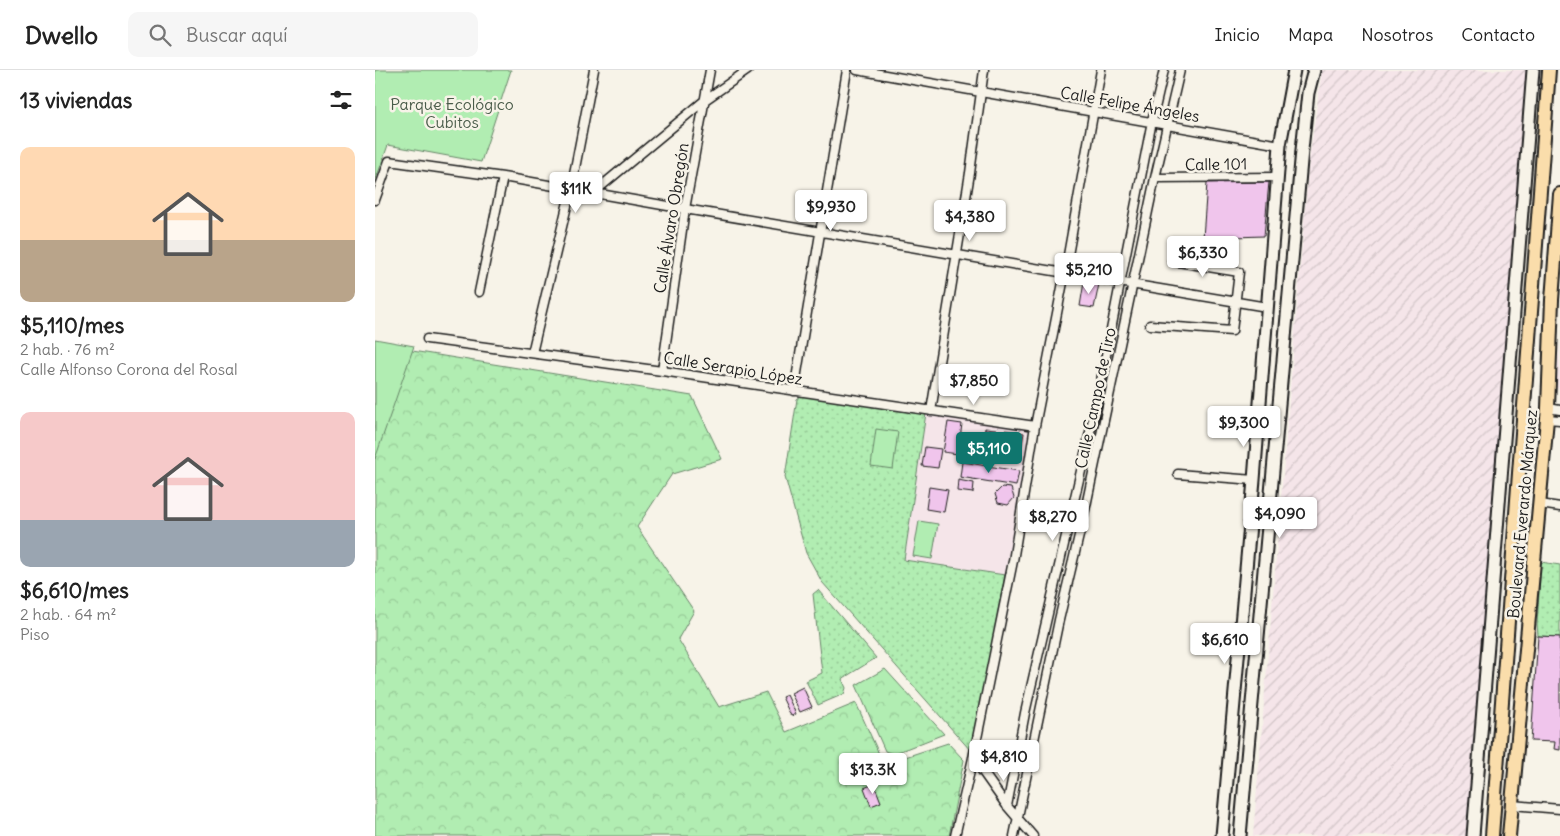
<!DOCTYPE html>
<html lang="es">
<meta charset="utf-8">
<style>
body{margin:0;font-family:Delius,sans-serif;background:#f6f6f6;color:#222;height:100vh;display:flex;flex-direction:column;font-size:19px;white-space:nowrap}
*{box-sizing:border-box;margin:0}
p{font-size:16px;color:#767676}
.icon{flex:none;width:28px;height:28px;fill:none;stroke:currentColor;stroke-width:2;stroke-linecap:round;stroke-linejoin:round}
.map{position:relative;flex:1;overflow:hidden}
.sheet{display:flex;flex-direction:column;background:#fff;width:375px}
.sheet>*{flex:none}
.price{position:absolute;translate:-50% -42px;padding:0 11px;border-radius:5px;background:#fff;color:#222;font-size:16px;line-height:32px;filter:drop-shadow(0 1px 2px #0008)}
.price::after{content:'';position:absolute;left:50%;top:30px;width:15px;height:11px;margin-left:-8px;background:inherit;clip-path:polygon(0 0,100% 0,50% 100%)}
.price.active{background:#0f766e;color:#fff}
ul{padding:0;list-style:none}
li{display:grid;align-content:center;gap:10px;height:265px;padding:0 20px}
li span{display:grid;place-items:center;height:155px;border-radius:10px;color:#555}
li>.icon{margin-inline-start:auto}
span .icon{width:90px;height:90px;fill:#fffc;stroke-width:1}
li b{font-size:21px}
h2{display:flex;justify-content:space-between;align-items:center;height:60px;padding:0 20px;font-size:21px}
header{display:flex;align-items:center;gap:30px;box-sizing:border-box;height:70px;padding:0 25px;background:#fff;border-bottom:1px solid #e0e0e0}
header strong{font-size:24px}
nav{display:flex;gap:28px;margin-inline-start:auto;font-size:18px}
.search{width:350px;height:45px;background:#f6f6f6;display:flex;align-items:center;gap:12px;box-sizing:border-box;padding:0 18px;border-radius:10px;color:#767676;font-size:19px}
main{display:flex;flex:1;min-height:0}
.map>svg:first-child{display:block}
.built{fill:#f5e5e9}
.industrial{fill:url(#industrial-furrows)}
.grass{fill:url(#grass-dots);stroke:#668467}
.forest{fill:url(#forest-crowns);stroke:#668467}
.park{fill:#b1edb2;stroke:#668467}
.building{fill:#f0c5ec;stroke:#1c1c1c}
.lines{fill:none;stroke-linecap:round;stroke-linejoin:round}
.street-casing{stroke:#1c1c1c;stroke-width:11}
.secondary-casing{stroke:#1c1c1c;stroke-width:15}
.primary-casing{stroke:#1c1c1c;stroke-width:16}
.street{stroke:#f7f3e8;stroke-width:8}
.secondary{stroke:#f7f3e8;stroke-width:11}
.primary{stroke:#faddab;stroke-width:12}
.labels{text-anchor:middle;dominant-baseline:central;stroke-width:5;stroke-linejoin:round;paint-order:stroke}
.park-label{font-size:16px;fill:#495b49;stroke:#f7f3e8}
.street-label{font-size:16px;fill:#1c1c1c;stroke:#f7f3e8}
</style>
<header>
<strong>Dwello</strong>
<div class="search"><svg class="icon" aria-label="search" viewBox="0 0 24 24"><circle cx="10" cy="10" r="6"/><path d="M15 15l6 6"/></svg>Buscar aquí</div>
<nav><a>Inicio</a><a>Mapa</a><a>Nosotros</a><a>Contacto</a></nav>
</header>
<main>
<section class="sheet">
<h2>13 viviendas<svg class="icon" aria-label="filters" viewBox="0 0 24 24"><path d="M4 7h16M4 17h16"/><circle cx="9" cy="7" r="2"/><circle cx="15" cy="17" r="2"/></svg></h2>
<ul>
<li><span style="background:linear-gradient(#ffd9b3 60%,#b9a48a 0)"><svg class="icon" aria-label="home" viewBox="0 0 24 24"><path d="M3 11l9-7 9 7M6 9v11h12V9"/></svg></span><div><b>$5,110/mes</b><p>2 hab. · 76 m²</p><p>Calle Alfonso Corona del Rosal</p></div></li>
<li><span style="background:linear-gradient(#f6c9c9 70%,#9aa5b1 0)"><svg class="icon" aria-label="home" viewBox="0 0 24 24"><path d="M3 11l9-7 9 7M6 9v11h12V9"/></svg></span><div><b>$6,610/mes</b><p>2 hab. · 64 m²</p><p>Piso</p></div></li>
</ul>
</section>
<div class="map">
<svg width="1185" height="766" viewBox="0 0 1185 766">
<defs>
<pattern id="industrial-furrows" width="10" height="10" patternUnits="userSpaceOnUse" patternTransform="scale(1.25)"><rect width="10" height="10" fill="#f5e5e9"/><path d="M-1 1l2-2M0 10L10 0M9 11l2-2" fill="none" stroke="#d1c4c7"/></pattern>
<pattern id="grass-dots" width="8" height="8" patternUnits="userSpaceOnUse" patternTransform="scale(1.25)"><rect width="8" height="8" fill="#b1edb2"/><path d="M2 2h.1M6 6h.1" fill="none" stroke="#98cb98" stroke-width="1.8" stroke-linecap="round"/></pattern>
<pattern id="forest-crowns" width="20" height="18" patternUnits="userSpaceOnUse" patternTransform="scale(1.25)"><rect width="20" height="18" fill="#b1edb2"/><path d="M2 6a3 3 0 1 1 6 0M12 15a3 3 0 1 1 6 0" fill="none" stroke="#98cb98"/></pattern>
</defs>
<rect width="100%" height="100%" fill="#f7f3e8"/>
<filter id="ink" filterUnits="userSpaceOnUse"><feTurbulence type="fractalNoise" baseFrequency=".02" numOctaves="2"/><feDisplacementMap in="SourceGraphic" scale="10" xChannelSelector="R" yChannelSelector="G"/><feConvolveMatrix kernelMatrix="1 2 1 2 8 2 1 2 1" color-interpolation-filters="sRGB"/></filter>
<g filter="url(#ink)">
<path class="built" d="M1185,271V319L1181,318Z
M551,343L655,358L630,505L529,491Z"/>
<path class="industrial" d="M947,0H1152L1092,766H878L934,90Z"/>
<path class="grass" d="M426,326L551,343L529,490L630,505L596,681L447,512L431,483L410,407L422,329Z
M1166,492L1185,495V567L1163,566L1162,554Z
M443,520L501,588L467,609L471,618L469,624L443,635L431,611L447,603L438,524Z"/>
<path class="forest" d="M0,275L317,326L347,389L297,404L262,457L319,541L303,569L344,637L391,622L411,662L481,633L505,686L510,691L515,692L573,673L587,688L589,690L574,766H0Z
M510,599L569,664L518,684L510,681L481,615Z"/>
<path class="park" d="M0,0H136L106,92L13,75L0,112Z
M0,269L39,276L0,389Z
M501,359L523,362L518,399L496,396Z
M544,451L563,454L557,489L538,486Z"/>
<path class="building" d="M894,112L889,166L828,168L832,113Z
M709,212L724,214L719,238L705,236Z
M573,352L587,354L583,384L568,382Z
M610,358L621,359L619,375L608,373Z
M630,360L649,363L646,379L628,376Z
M550,377L566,379L563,398L547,396Z
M587,392L644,401L641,416L585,407Z
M583,410L599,413L598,423L582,421Z
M554,417L573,420L569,442L551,439Z
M627,417L636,418L639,428L633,435L623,433L620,424Z
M1163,566L1185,567V680L1179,679L1180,672L1156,671Z
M428,617L437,637L425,642L416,623Z
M412,625L421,644L416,646L407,627Z
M499,714L506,732L496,736L489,718Z"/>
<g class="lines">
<g class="street-casing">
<path id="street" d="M482,0L905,75
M780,108L903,107
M218,123L330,30L373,0
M0,130L14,91L128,107L310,139L892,237
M104,222L128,107
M775,255L857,261L864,202L797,191
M52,269L287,301L660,356
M157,283L196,119L219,0
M287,301L310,139L335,0
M419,321L472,0
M1173,338L1185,340
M556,341L595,103L609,0
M1172,349L1185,350
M803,404L879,410
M1165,434L1185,437
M598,688L632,736L658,766
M1137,735L1185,739
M632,736L650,643L721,336L777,51L789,0
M580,766L598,688L638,491L660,356L690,202L726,0
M639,766L684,550L711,436L780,108L805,0"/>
</g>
<g class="secondary-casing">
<path id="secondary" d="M847,766L879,410L905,75L919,0
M865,766L927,80L933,23L939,0
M1098,766L1158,0"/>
</g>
<g class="primary-casing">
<path id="primary" d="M1117,766L1174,0
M1134,766L1173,338L1177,230L1185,124"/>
</g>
<use href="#street" class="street"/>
<use href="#secondary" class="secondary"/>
<use href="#primary" class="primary"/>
</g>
</g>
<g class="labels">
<g class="park-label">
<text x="77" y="34">Parque Ecológico<tspan x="77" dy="18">Cubitos</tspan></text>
</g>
<g class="street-label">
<text transform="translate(755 34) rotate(10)">Calle Felipe Ángeles</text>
<text transform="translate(841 94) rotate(-1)">Calle 101</text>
<text transform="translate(296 148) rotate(-81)">Calle Álvaro Obregón</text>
<text transform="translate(358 298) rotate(9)">Calle Serapio López</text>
<text transform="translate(720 328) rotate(-78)">Calle Campo de Tiro</text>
<text transform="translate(1147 444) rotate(-85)">Boulevard Everardo Márquez</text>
</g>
</g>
</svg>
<b class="price" style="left:201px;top:144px">$11K</b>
<b class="price" style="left:456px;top:162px">$9,930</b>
<b class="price" style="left:595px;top:172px">$4,380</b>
<b class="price" style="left:828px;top:208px">$6,330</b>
<b class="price" style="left:714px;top:225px">$5,210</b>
<b class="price" style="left:599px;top:336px">$7,850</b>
<b class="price" style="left:869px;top:378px">$9,300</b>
<b class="price active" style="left:614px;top:404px">$5,110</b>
<b class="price" style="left:905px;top:469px">$4,090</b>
<b class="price" style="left:678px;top:472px">$8,270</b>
<b class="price" style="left:850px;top:595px">$6,610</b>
<b class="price" style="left:629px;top:712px">$4,810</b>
<b class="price" style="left:498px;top:725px">$13.3K</b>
</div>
</main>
